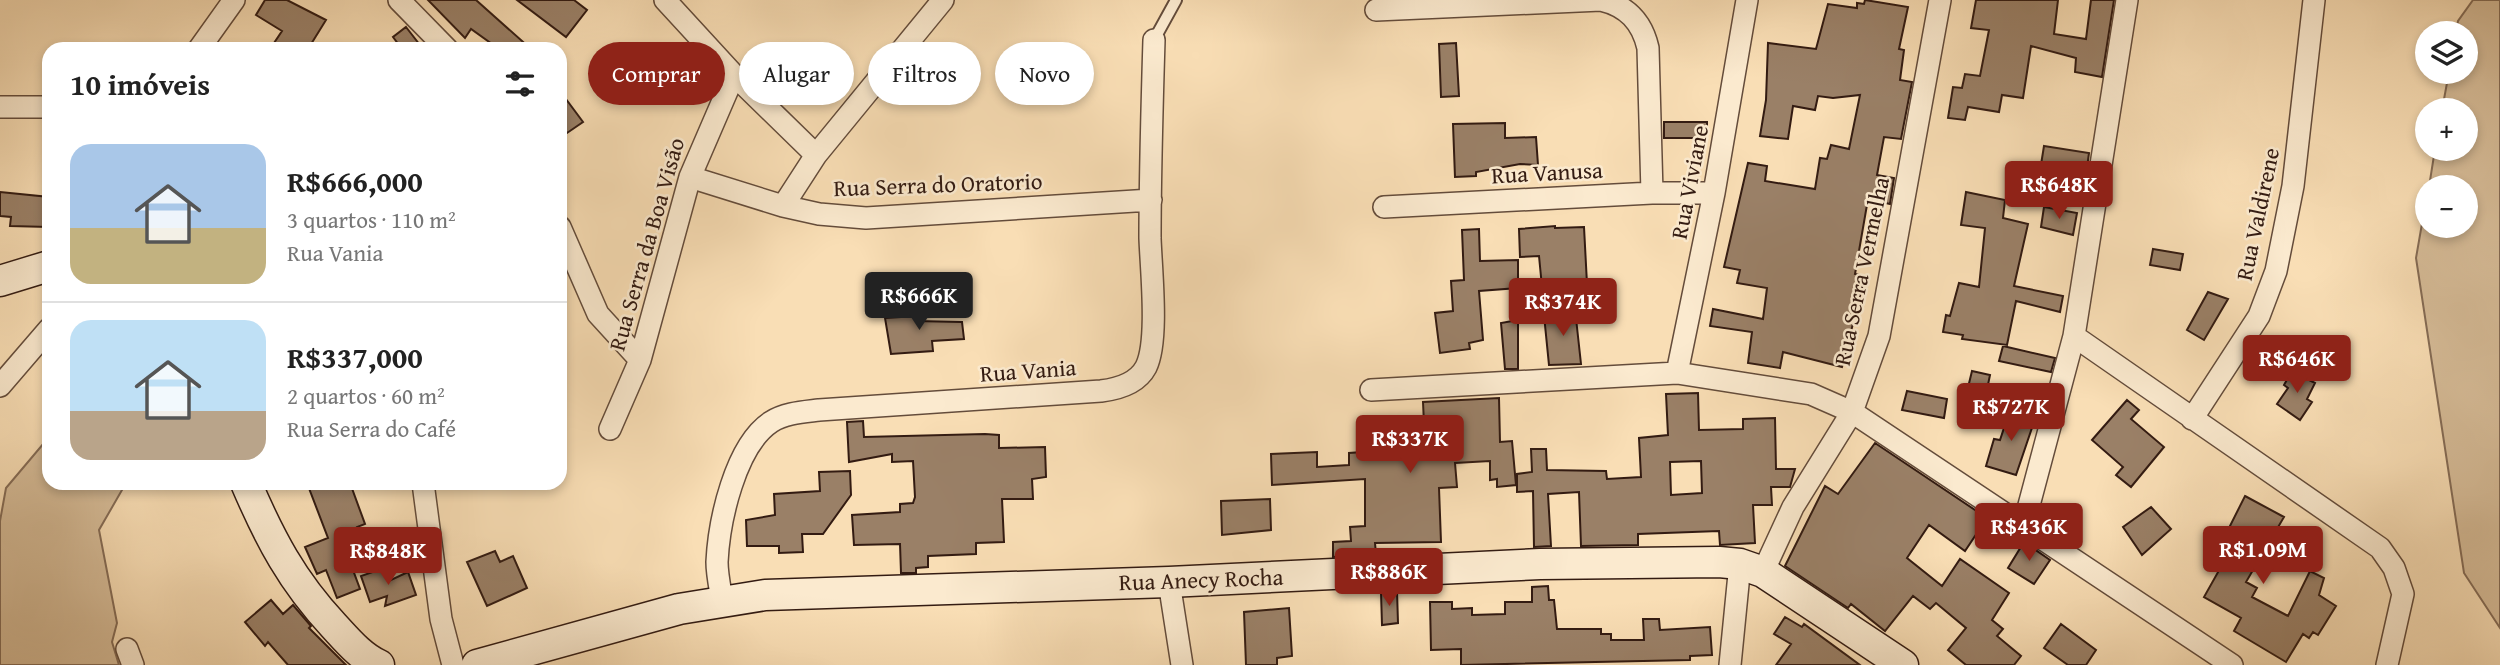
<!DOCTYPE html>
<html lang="pt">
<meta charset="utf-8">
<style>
body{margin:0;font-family:"Gentium Book Plus",serif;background:#f2f2f2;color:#222;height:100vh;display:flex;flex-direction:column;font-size:26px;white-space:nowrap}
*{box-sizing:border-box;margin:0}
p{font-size:23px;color:#767676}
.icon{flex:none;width:38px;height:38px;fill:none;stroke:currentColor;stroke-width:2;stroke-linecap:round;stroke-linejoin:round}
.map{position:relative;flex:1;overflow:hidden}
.sheet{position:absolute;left:42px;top:42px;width:525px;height:448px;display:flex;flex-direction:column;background:#fff;border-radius:21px;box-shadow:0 4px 10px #0003}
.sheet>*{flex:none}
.top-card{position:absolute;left:588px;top:42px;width:665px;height:63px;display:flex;gap:14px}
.fabs{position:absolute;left:2415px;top:21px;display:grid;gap:14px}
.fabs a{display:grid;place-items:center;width:63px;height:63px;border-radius:50%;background:#fff;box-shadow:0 4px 10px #0003;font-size:35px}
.price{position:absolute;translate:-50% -60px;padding:0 16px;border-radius:7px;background:#8f2418;color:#fff;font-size:23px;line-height:46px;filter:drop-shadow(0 2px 4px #0008)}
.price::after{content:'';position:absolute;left:50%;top:42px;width:21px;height:16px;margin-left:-10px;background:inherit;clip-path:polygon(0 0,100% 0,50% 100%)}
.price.active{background:#222;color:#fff}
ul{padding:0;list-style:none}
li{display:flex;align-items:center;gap:21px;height:175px;padding:0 28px}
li+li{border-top:2px solid #e0e0e0}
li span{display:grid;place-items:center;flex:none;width:196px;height:140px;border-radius:21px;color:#555}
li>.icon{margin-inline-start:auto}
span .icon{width:84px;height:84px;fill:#fffc;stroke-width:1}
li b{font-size:30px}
h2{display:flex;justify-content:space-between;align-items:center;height:84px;padding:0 28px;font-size:30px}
.chip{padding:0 24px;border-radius:32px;background:#fff;box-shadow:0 4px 10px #0003;font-size:24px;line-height:63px}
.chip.active{background:#8f2418;color:#fff}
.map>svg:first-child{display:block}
.green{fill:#d7bd99;stroke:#856c56;stroke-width:2}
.building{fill:#9a8067;stroke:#331b12;stroke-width:2;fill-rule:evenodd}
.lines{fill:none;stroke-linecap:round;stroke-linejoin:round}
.lane-casing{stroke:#644c3b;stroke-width:14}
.street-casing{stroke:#644c3b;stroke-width:24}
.secondary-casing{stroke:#331b12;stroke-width:33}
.lane{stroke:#fbeacf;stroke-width:10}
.street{stroke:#fbeacf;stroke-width:21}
.secondary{stroke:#fbeacf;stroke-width:30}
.labels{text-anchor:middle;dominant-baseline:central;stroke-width:5;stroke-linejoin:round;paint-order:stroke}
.street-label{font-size:23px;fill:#331b12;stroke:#fbeacf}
</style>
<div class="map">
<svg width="2500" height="665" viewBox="0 0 2500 665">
<rect width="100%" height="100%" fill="#f9deb5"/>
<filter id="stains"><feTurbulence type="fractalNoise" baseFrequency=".00286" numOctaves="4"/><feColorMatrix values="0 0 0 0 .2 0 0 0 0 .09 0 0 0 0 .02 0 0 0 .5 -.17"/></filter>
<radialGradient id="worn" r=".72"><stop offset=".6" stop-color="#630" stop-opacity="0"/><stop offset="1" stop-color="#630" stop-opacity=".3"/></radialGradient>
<path class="green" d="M2473,0H2500V628L2464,573L2416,258L2427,195V226H2466V187H2429L2435,149H2466V110H2442L2449,72H2466V33H2456L2458,21Z
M49,437V483H126L99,530L117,623L112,642L119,665H0V521L6,488Z"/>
<path class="building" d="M265,0H287L326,20L308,49H270L282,31L256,15Z
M428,0H476L531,49H499L471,29L465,38Z
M517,0H574L587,10L566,37Z
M1865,0L1908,7L1899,49L1904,50L1900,80L1912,82L1901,139L1884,137L1877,175L1894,178L1890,204L1868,199L1855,274L1865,276L1842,367L1783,352L1780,368L1748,363L1752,332L1710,326L1713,309L1763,319L1767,288L1737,283L1740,270L1724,267L1748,163L1767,166L1765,181L1815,189L1820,158L1827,159L1831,145L1849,149L1860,95L1833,98L1818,96L1815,110L1793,106L1788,139L1760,136L1766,100L1768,43L1816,49L1828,4L1857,8V3L1864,4Z
M1976,0H2058L2054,34L2086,39L2091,0H2114L2102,77L2075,72L2076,58L2031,46L2023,98L2002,95L1999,112L1968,107L1965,120L1948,118L1953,87L1962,88L1965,74L1980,76L1989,30L1971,28Z
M406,27L423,49H402L393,37Z
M1456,43L1459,96L1441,97L1439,44Z
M560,91L583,122L567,133L560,124Z
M1664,122H1707V138H1664Z
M1505,123V138L1536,137L1538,165L1520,164L1476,172V176L1455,177L1453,124Z
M2044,146L2089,153L2085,182L2039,177Z
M0,192L49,197V227L10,226L11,217L0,216Z
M1966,192L2005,200L2003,218L2028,224L2014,286L2063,296L2060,312L2016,301L2007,345L1962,339L1963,335L1943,332L1946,315L1950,316L1959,283L1979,287L1985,228L1961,225Z
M2044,207L2077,213L2073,235L2041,227Z
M1555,226V228L1584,227L1587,284L1542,287L1539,256L1520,257L1519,229Z
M1479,229L1480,261L1518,260V288L1479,291L1483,340L1469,343L1470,349L1440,353L1435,313L1453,311L1451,281L1464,280L1462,230Z
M2153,249L2183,254L2180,270L2150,265Z
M2208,292L2228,299L2204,340L2187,330Z
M899,306H915L916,321L962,322L964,339L932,341L933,351L891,354L885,318L900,317Z
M1575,309L1581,364L1549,365L1544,315Z
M1518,320V369H1505L1501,323Z
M2003,346L2055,358L2051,372L1999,361Z
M1972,371L1990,375L1984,404L1965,400Z
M2292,371L2315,383L2307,399L2312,402L2300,420L2277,404L2288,388L2284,385Z
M1907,391L1947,399L1944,418L1902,410Z
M1698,393L1699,430L1743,429V419L1775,418L1776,469H1795L1790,487H1771L1772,505H1753L1755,543L1720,545L1719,531L1638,534V545L1581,546L1579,492L1548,494L1551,546L1534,547L1533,491L1517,492V474L1532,472L1531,449H1546L1547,470L1606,471L1607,479L1641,477L1639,438L1668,435L1666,394ZM1701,461L1702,493L1671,495L1670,462Z
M1499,398L1500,442L1512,441L1516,485L1497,487V479L1490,480V461L1455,463L1457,487L1439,488L1441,542L1375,543L1376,554L1333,557V542L1351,541L1350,527L1365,526V479L1272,485L1271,454L1317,452V467L1349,465V453L1377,451L1376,438H1393L1394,460L1442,458L1441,423L1424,424L1423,402Z
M2127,400L2139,410L2131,419L2164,447L2131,487L2116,475L2123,467L2092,440Z
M2010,410L2036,416L2016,475L1986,466L1994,439L2000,440Z
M863,421L864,437L985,434L999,435V448L1045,447L1046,477L1032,479L1033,499H1002L1004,542L976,543V554L928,556V567L916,568V573H901L900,544L854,545L852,515L900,512V504L913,503L915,497L913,461L892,462V454L849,462L847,422Z
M1875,443L1987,518L1965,551L1929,525L1907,558L1942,586L1960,559L2009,593L1992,620L2003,629L1997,636L2021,656L2014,665H1966L1948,650L1966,628L1936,603L1930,609L1913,596L1885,631L1851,604L1848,608L1785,566L1825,486L1838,494Z
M850,471L851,495L823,534H802L803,552L779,553V546H747L746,520L775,515L774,494L820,491L819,472Z
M307,483H350L365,524L357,527L360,537L343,543L360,589L337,598L326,570L317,574L305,547L328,538Z
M2245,496L2284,517L2246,582L2257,588L2252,597L2288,616L2310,571L2324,578L2319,595L2336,606L2318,635L2313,632L2309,638L2303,634L2286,662L2234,631L2241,618L2204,597L2226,558L2214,552L2222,537L2224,538Z
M1270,499L1271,530L1222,535L1221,501Z
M2151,507L2171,529L2142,555L2123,527Z
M2024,542L2050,560L2034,584L2008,568Z
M495,551L500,562L513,556L527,588L487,606L467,562Z
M384,568L389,581L408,572L416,595L385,606L387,596L370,602L361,576Z
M1548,586L1549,600H1554L1557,629H1601V634H1611V640H1644L1643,619H1659L1660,630L1710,627L1712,655L1690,656V660L1461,665V649L1431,650L1430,602H1452V609L1472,608V615L1505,614V602H1532V587Z
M1397,591L1398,623L1382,625L1381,592Z
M271,600L283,614L293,605L311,626L309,628L346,665H288L268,642L265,646L245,622Z
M1289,608L1292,656L1277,658V665H1246L1244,612Z
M1785,617L1802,627L1804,624L1860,665H1776L1791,644L1774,634Z
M2061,624L2096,650L2086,665H2068L2044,648Z"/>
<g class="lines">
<g class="lane-casing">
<path id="lane" d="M1154,40L1176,0"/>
</g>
<g class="street-casing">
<path id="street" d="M399,0L447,49
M665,0L734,75L816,155
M1376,10L1601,0C1627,6 1642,22 1648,48L1652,193
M199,49L234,0
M0,107H49
M690,177L783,206L819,214L866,218L1151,200
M783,206L816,155L943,0
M1384,207L1652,193H1714
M560,227L598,314L640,360
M2074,336L2380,548L2394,568L2403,594L2387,665
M1677,373L1714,193L1747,0
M0,386L49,329
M1371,390L1677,373L1811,394L1852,412L2232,665
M2192,419L2259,316L2276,271L2293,186L2314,0
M610,429L640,360L690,177L734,75
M423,483L441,619L453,665
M2024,524L2074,336L2127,0
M1763,572L1793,507L1852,412L1879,336L1940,0
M1169,582L1182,665
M722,600C720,588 717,574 717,562C719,521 735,446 771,422C785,413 803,412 819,410L1101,391C1118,389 1137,384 1146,367C1159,341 1151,269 1150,238C1150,172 1152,106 1154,40
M127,649L133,665
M1730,665L1740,564"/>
</g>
<g class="secondary-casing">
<path id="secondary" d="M0,281L49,266
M246,483C270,539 292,581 334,626C347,640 361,657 379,665
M477,665L679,609L765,595L1169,582L1540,564L1719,562L1740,564L1763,572L1903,665"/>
</g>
<use href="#lane" class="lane"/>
<use href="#street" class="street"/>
<use href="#secondary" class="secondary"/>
</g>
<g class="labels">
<g class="street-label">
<text transform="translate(1547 172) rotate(-3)">Rua Vanusa</text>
<text transform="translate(1689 182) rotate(-79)">Rua Viviane</text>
<text transform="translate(938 184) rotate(-2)">Rua Serra do Oratorio</text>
<text transform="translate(2257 214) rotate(-78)">Rua Valdirene</text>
<text transform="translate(646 244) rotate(-74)">Rua Serra da Boa Visão</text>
<text transform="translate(1861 271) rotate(-78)">Rua Serra Vermelha</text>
<text transform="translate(1028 370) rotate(-4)">Rua Vania</text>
<text transform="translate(1201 579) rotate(-2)">Rua Anecy Rocha</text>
</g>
</g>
<rect width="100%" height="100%" filter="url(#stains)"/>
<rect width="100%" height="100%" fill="url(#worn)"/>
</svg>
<div class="fabs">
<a><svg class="icon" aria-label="layers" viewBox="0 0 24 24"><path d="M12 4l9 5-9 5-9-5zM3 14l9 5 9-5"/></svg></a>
<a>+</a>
<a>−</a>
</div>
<b class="price" style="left:2059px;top:221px">R$648K</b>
<b class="price active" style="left:919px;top:332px">R$666K</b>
<b class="price" style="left:1563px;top:338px">R$374K</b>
<b class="price" style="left:2297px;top:395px">R$646K</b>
<b class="price" style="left:2011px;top:443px">R$727K</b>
<b class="price" style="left:1410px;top:475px">R$337K</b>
<b class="price" style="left:2029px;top:563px">R$436K</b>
<b class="price" style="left:2263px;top:586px">R$1.09M</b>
<b class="price" style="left:388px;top:587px">R$848K</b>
<b class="price" style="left:1389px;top:608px">R$886K</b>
<div class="top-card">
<a class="chip active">Comprar</a>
<a class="chip">Alugar</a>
<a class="chip">Filtros</a>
<a class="chip">Novo</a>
</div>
<section class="sheet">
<h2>10 imóveis<svg class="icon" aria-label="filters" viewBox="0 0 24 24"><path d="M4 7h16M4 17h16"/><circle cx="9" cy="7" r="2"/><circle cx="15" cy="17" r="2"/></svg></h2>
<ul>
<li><span style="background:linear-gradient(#a9c7e8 60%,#c2b280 0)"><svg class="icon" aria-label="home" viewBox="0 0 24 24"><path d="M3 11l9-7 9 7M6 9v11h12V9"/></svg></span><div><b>R$666,000</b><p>3 quartos · 110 m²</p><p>Rua Vania</p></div></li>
<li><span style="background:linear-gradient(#bfe0f5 65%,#b9a48a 0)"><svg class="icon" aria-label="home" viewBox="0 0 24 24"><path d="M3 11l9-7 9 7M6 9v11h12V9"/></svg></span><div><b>R$337,000</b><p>2 quartos · 60 m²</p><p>Rua Serra do Café</p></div></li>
</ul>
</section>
</div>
